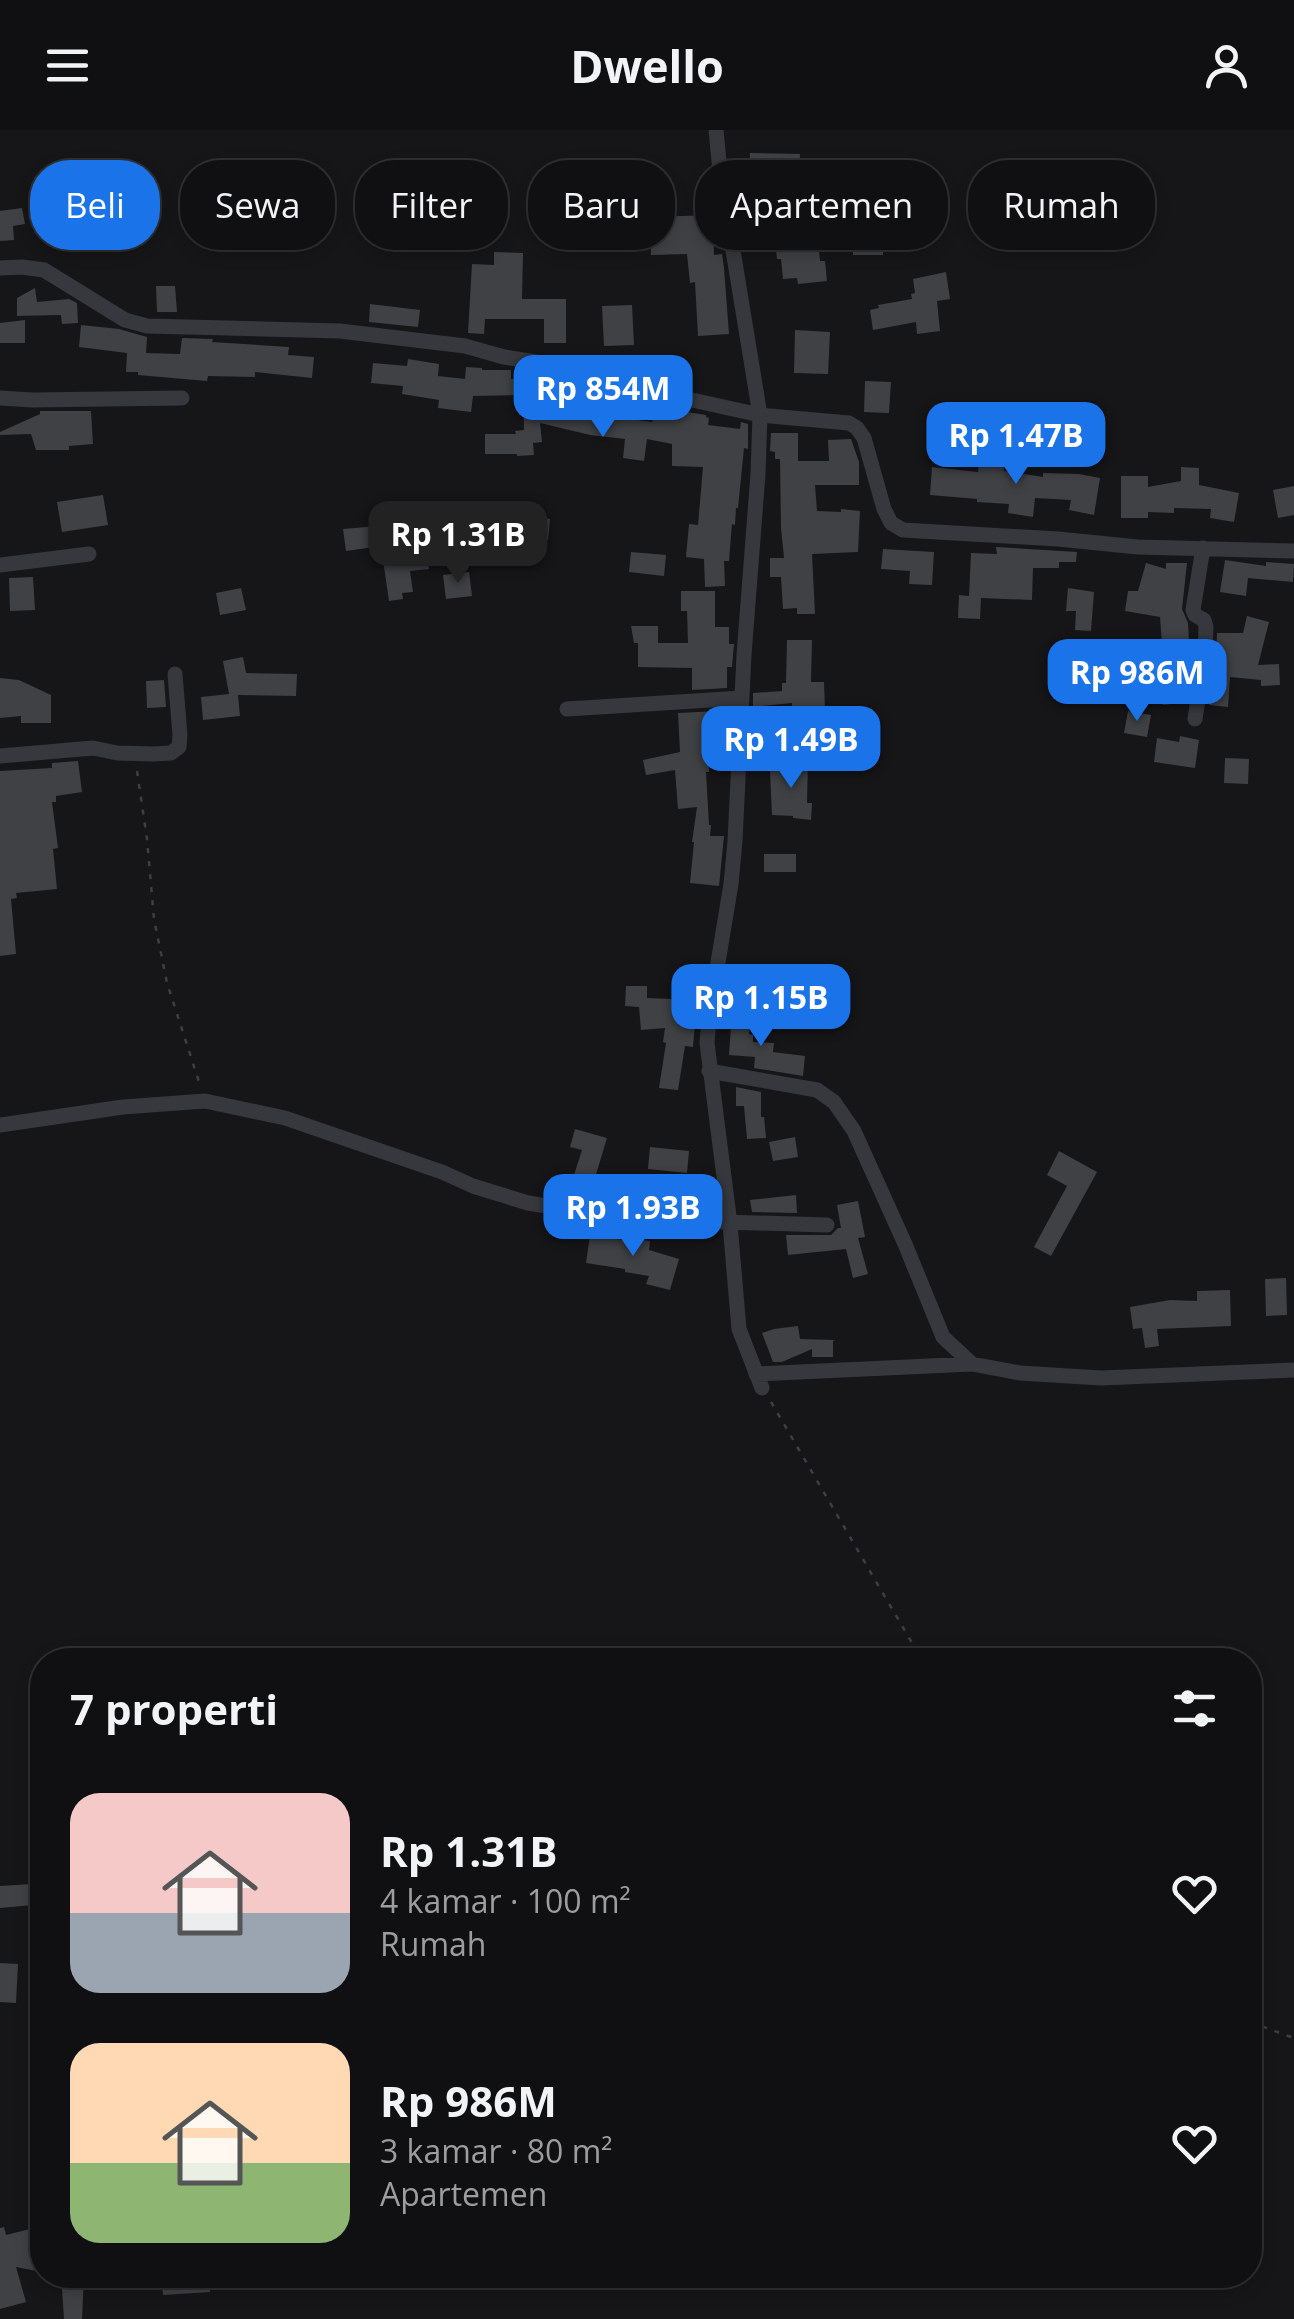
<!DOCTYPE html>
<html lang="id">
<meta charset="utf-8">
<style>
body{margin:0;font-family:"Open Sans",sans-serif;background:#19191b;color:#f1f3f6;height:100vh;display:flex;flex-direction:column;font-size:38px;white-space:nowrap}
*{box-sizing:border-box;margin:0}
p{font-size:32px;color:#9c9d9f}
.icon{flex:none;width:55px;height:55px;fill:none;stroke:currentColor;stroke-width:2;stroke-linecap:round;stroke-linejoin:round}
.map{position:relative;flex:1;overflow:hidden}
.details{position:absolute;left:30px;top:1518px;width:1232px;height:640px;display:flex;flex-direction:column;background:#101012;border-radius:40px;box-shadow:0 5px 15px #0003,0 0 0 2px #303032}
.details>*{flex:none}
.hud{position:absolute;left:30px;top:30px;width:1235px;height:90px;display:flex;gap:20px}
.price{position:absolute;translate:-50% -85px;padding:0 22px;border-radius:20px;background:#1a73e8;color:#fff;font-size:32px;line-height:65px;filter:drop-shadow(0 2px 5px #0008)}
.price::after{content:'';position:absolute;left:50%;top:60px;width:30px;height:22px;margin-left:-15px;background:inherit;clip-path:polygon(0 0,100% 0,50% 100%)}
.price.active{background:#222;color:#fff}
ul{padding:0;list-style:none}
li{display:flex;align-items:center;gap:30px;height:250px;padding:0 40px}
li span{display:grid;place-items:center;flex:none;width:280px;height:200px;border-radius:30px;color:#555}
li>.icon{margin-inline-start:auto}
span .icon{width:120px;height:120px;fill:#fffc;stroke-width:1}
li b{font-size:42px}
h2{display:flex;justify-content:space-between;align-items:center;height:120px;padding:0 40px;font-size:42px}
.chip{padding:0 35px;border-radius:40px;background:#101012;box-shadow:0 5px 15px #0003,0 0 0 2px #303032;font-size:35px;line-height:90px}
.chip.active{background:#1a73e8;color:#fff}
header{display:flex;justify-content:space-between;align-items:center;height:130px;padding:0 40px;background:#101012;font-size:45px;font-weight:700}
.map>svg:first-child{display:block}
.building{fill:#404145}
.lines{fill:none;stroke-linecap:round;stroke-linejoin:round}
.path{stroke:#3d3f44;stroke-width:2.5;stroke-dasharray:5 8;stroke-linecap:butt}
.minor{stroke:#37383d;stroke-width:15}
</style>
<header><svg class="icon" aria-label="menu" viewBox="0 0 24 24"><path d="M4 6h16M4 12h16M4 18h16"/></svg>Dwello<svg class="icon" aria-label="person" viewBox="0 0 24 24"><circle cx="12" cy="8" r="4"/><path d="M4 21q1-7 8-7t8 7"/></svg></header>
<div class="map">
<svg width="1294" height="2189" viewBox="0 0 1294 2189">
<rect width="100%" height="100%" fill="#161618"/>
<path class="building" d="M750,23L800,24L799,46L764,45V41H749Z
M817,47H844L845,75L818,76Z
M49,74L66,75L64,108L47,107Z
M814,74L820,131H825L827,151L798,154L797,148L783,149L781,129H777L772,79Z
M22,78L25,94L13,96L14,110L0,111V81Z
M713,85L714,125L722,124L724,138L729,204L698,206L695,152L690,153L687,124L651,125L650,87Z
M853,98H883V125H853Z
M494,122L523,123L522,169H566V213H544V189H485L484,204L468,203L472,134L494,135Z
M946,142L950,169L937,171L940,201L917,204L916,192L873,200L870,180L879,178L878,175L912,169L911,164L915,163L913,149Z
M156,156H175L177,182H157Z
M35,158L37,172L69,169L77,173L78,193L62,194L61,185L17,186V168Z
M370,174L420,180L418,197L369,192Z
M632,175L634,215L604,216L602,176Z
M25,190V213H0V193Z
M81,195L119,199L147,207L146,223L180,224L182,208L213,209L212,212L289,217L288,225L314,227L312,248L255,242V247L208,246L207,251L138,245V242H126L127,223L79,217Z
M795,200L830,202L828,244L794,243Z
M408,229L439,234L438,246L465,249L466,237L482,238V240H511V249L540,248V250L559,252L558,258L587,264L585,279L625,285L624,288L652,292L655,277L706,285V287L709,288L708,295L740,299L741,292L748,294V319L744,318L738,378H736L735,395L732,394L729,431H724L725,456L705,457L704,429L686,427L689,394L698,395L703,337L672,336V314L647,309L644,331L623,328L625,309L590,305L540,293L542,312L533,313L534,325L517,326V324H485V304H516L515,301L524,300L523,265L473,266L471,282L438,278L439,270L402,264L403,256L371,253L373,233L407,236Z
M865,251L891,252L889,283L864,282Z
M40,281H91L93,314L69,316V320H36L31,304L0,305V302L40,284Z
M771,303H798V331H829L828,310L851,309L859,332V355H815L817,381L841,382V379L860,381L858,422L812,424L815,484H797V478L783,479L781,447H770V428H784L781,398L780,329H775V322L770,321Z
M979,328L1004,330V341L1043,347V343L1079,344L1100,348L1094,385L1069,380L1071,370L1035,368L1033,387L1008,383L1009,374L977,372V369L930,365L932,337L978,342Z
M1181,337L1199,338V355L1239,363L1234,392L1210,388L1211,379L1174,378V383L1148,382V388H1121V346H1148V357L1181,351Z
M1294,356V385L1278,388L1273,360Z
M103,365L108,395L62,402L57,372Z
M520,386L550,389L548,410L518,407Z
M414,393L418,420L426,419L429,439L410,441L413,462L402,463L403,469L389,471L381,416L346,421L343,399Z
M996,417L1077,422L1076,432H1059V438H1033L1032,470L981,468L980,489L958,488L959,465L969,466L971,423L997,424Z
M883,419L934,422L932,455L909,454L910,441L881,439Z
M631,422L666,425L664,446L629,442Z
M1225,430L1266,436V432L1294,434L1293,452L1248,448L1246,466L1220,462Z
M1146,433L1166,439V433H1187L1182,479L1188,493L1189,512L1162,514L1160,487L1125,481L1128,461H1138Z
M469,442L472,466L446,469L443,445Z
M33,447L35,480L10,481L9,448Z
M241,458L246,480L220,485L216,463Z
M1068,458L1094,462L1091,501L1075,500L1076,481H1066Z
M681,461H715V497H729V514H734L732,537H727V558L692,560V538L638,537V513H634L631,496H658V513H688L687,481H681Z
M1247,486L1269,492L1258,535L1279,534L1280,555L1261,556V550L1230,547L1228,577L1209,575L1216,526L1217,503H1243Z
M787,510H812L811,552H824L825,580H830L828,600L791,598L792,573L753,577V563L782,561V553H786Z
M243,527L246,543L297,544L296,566L238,565L240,586L203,590L201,567L229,564L223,531Z
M0,548L19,550L51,565V593H21V586L0,588Z
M164,550L166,577L147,578L146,551Z
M1190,551L1186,572L1163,575L1161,553Z
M718,581L719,600L709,601V642H706L709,695H711L710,706H724L719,756L690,753L694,712H692L697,677L678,679L675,640L646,645L643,630L680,622L678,583Z
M1128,581L1151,585L1147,607L1124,603Z
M1180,606L1199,610L1195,638L1154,632L1157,608L1179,612Z
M1225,628L1249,629L1248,654L1224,653Z
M790,630H808L807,673H812L811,690L793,688V686L772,685L770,641H789Z
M78,631L82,662L56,666V672H52L58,718L53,719L57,759L16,763L17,768L11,769L16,824L0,826V641L52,638V633Z
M764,724H796V742H764Z
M626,856H647V868L697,870L693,917L685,916L678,960L659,958L666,913L663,912L665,898L641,900L639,877L625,876Z
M732,883L751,884L749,904L753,905V912L774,913L773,922L805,926L803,946L754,938L755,927L729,925Z
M736,957L761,962V987H764L766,1008L747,1009L744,976H736Z
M575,999L607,1008L588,1071L567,1067L582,1020L570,1017Z
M795,1007L798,1027L773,1031L769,1012Z
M650,1017L689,1021L687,1043L648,1039Z
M1059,1021L1097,1042L1051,1126L1034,1117L1067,1056L1047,1045Z
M796,1065L797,1083L752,1082L750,1070Z
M858,1071L865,1107L858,1108L868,1144L853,1148L846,1119L788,1125L786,1105H831L838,1098H841L837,1075Z
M590,1105L629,1111L630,1108L650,1111L649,1120L679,1129L670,1160L646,1154L649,1146L625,1142V1139L586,1133Z
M1286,1148L1287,1185L1266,1186L1265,1149Z
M1230,1160L1231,1196L1157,1199L1159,1216L1145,1218L1142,1198L1133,1199L1130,1177L1170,1170L1197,1171V1161Z
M798,1196L800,1209L835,1210L833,1211V1227H812V1219L782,1232H773L762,1203L774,1199Z
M32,1754L33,1775L0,1778V1756Z
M0,1833L18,1834L16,1873L0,1872Z
M42,2096V2142L16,2137L26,2172L0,2179V2098L4,2097L6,2105Z
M61,2145H84L82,2189H64Z
M161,2145H210V2162L163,2165Z"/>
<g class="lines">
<path class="path" d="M137,641L147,709L154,789L167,853L200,955
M771,1272L922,1530
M1250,1892L1294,1908"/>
<path class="minor" d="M716,0L720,41L760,285L758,344L744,525L735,711L731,754L709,887L707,913L730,1094L739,1199L762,1258
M0,138L22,137L44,140L125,190L147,196L340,201L465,216L504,227L562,236L592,254L674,266L760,285L849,293L857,298L864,308L884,379L891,393L903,400L1058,409L1138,417L1294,421
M0,268L32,270L182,268
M0,435L89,424
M567,579L742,568
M1195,589L1205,524L1206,497L1204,490L1195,485L1193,480L1203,418
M0,626L93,618L117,623L153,624L171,623L179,617L180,605L175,544
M709,941L817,960L834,972L854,1001L905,1114L943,1207L972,1234L1020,1243L1101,1248L1294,1240
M0,995L123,977L205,971L285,988L442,1042L473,1056L528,1073L596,1084L658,1090L827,1095
M756,1244L972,1234"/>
</g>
</svg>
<b class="price" style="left:603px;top:310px">Rp 854M</b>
<b class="price" style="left:1016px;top:357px">Rp 1.47B</b>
<b class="price active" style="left:458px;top:456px">Rp 1.31B</b>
<b class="price" style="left:1137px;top:594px">Rp 986M</b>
<b class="price" style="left:791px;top:661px">Rp 1.49B</b>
<b class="price" style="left:761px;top:919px">Rp 1.15B</b>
<b class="price" style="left:633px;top:1129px">Rp 1.93B</b>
<div class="hud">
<a class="chip active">Beli</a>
<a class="chip">Sewa</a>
<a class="chip">Filter</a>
<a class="chip">Baru</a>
<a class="chip">Apartemen</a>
<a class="chip">Rumah</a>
</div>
<section class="details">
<h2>7 properti<svg class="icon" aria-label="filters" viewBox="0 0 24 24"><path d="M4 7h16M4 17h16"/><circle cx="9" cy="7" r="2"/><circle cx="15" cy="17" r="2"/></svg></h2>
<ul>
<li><span style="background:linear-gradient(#f6c9c9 60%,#9aa5b1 0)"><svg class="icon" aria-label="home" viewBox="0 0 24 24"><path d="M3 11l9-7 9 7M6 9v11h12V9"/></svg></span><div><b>Rp 1.31B</b><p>4 kamar · 100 m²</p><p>Rumah</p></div><svg class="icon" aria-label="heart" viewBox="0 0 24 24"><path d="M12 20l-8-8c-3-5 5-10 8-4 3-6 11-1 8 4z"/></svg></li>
<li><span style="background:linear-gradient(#ffd9b3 60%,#8fb573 0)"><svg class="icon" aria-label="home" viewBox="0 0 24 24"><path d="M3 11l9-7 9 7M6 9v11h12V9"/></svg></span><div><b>Rp 986M</b><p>3 kamar · 80 m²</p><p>Apartemen</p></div><svg class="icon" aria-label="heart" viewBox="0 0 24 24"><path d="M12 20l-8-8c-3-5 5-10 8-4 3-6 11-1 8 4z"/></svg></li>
</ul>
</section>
</div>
